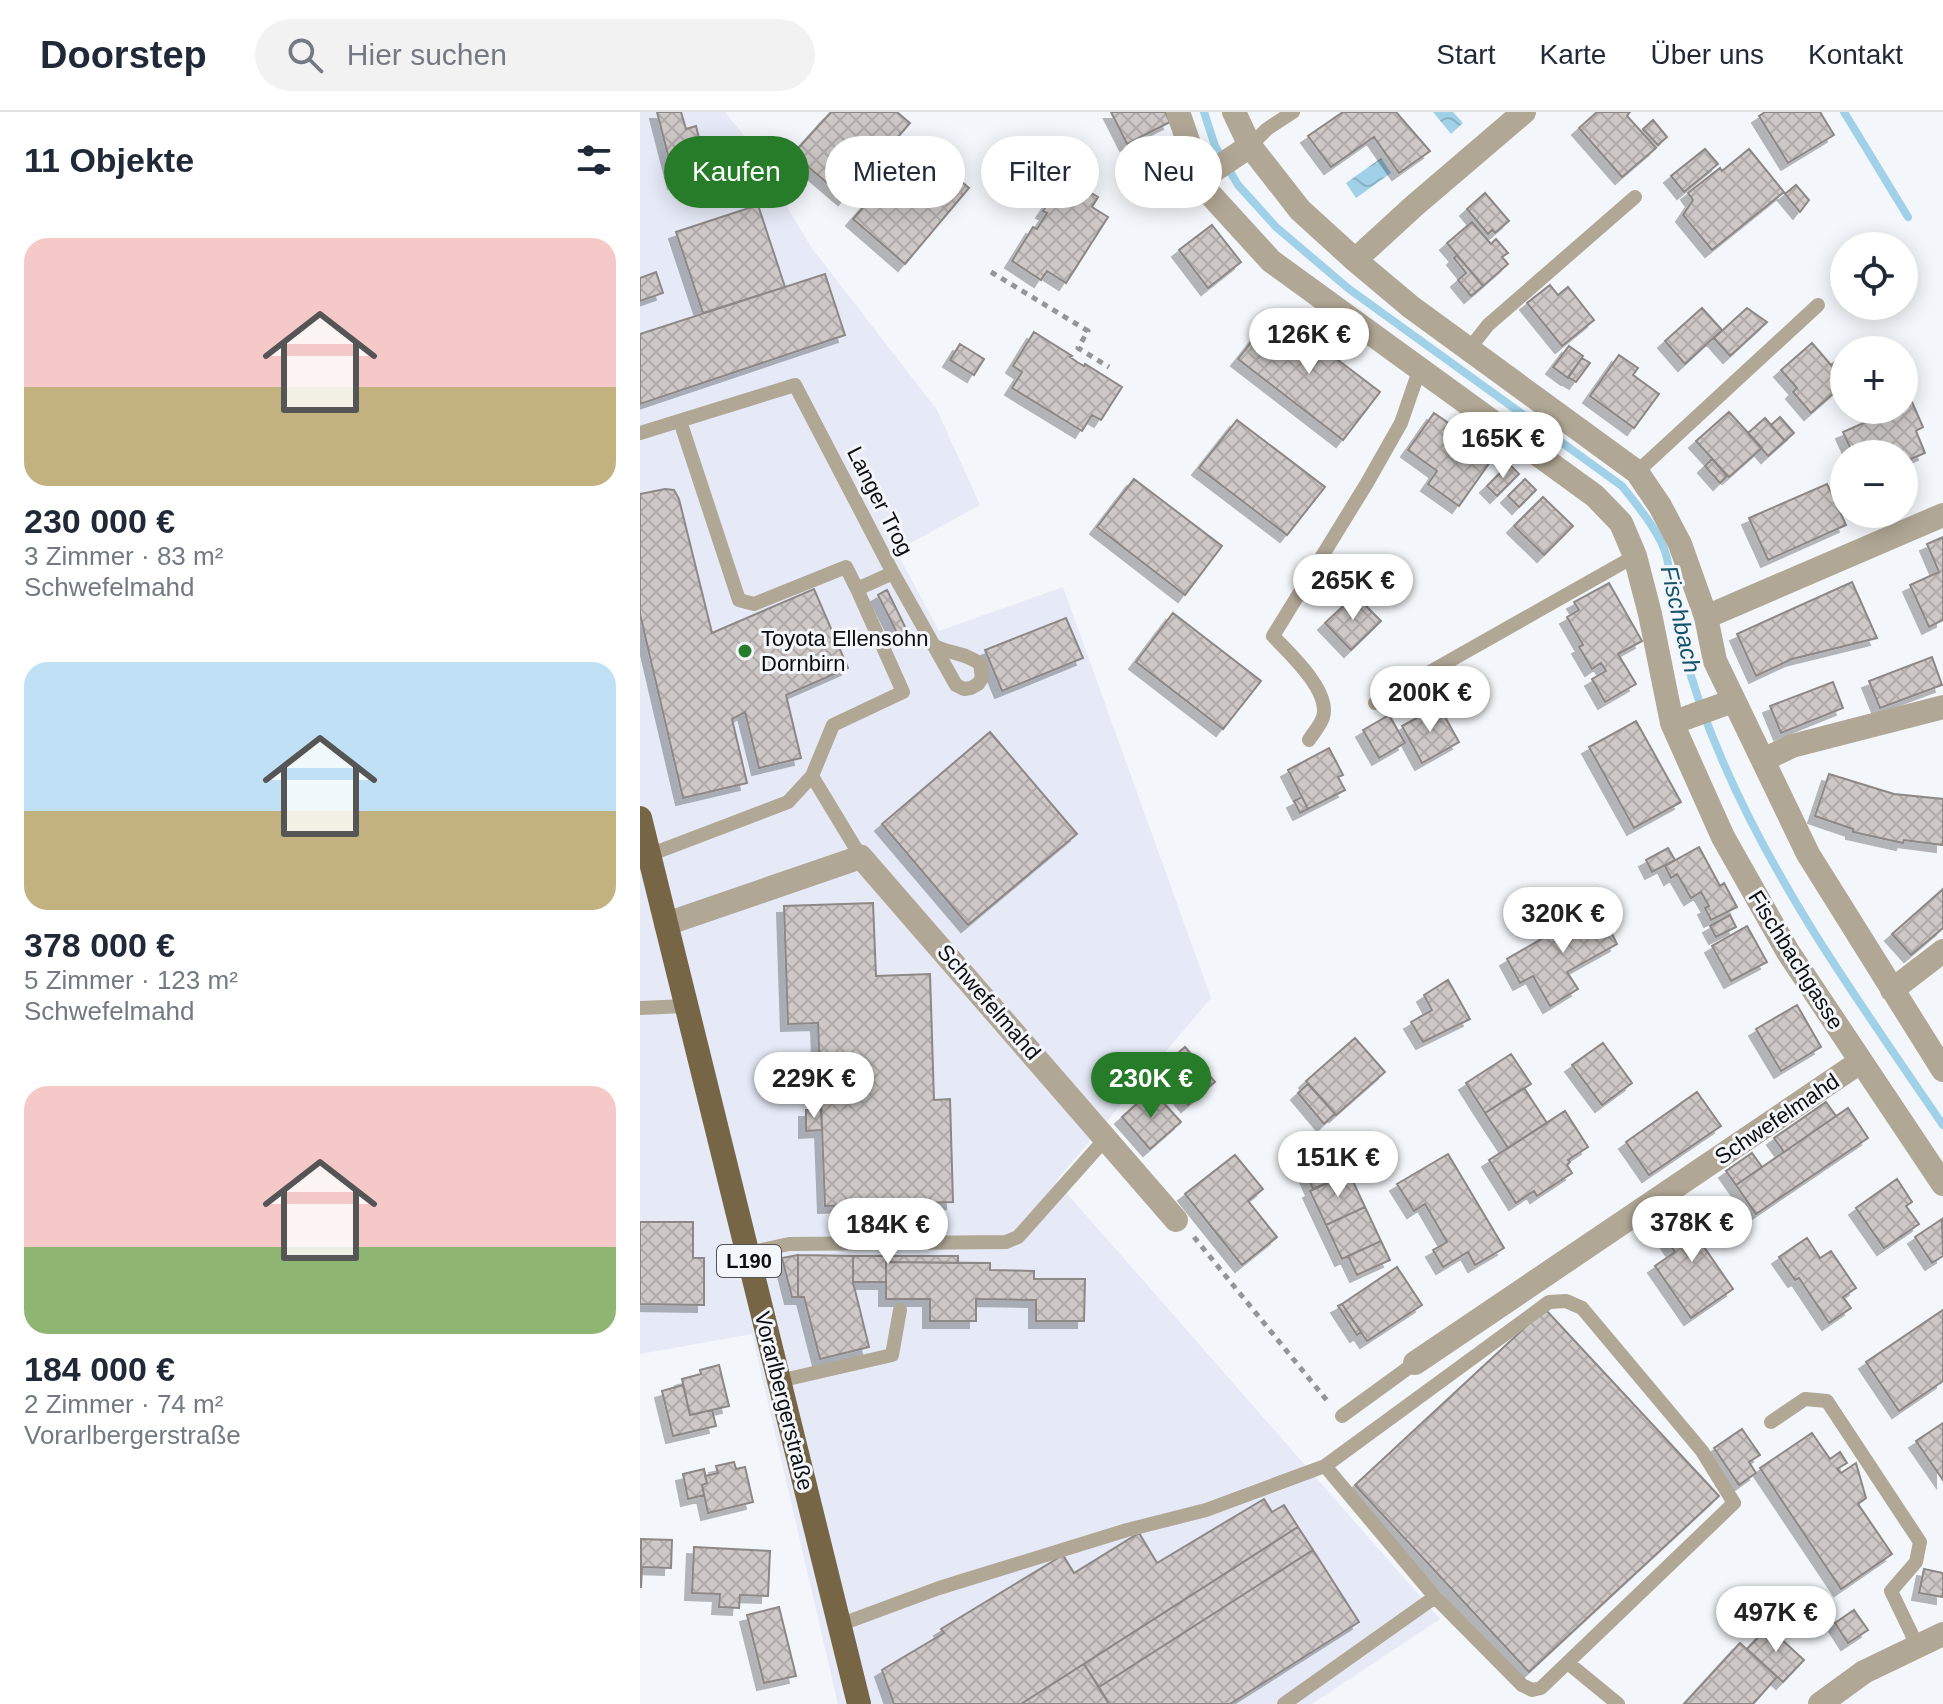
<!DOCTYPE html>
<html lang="de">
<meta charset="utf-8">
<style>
body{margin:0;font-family:Arial,sans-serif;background:#f2f2f3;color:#1f2937;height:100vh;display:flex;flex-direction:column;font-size:30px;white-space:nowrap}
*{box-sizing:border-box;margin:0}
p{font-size:26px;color:#747a83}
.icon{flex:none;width:44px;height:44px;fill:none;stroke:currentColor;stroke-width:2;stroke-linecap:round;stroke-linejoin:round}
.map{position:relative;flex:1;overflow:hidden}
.details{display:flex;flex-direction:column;background:#fff;width:640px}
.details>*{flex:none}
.hud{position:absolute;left:24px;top:24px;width:760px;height:72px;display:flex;gap:16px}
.buttons{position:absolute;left:1190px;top:120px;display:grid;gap:16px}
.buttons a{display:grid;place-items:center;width:88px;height:88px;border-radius:50%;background:#fff;box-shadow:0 4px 20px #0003;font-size:40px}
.price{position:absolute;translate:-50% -68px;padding:0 18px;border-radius:28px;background:#fff;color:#222;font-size:26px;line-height:52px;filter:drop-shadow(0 2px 4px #0008)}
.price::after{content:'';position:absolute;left:50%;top:48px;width:24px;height:18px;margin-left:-12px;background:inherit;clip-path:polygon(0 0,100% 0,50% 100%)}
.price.active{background:#277c29;color:#fff}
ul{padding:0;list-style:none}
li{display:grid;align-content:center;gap:16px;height:424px;padding:0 24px}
li span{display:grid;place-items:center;height:248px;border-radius:24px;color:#555}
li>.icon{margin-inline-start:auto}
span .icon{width:144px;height:144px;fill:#fffc;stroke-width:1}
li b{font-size:34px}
h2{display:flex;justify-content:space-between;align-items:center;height:96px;padding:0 24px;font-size:34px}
.pill{padding:0 28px;border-radius:36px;background:#fff;box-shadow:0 4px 20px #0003;font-size:28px;line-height:72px}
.pill.active{background:#277c29;color:#fff}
header{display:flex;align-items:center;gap:48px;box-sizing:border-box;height:112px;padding:0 40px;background:#fff;border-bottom:2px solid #e0e1e3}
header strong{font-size:38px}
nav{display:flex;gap:44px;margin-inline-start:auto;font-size:28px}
.search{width:560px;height:72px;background:#f2f2f3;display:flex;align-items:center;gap:20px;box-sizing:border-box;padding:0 28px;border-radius:44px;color:#747a83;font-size:30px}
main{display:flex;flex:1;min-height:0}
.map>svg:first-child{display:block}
.built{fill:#e5eaf6}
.water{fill:url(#water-waves)}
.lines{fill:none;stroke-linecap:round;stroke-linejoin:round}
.stream{stroke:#a0d1e9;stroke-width:8}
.building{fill:url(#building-cross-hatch);stroke:#8d8886;stroke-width:2;filter:url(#shadow)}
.path{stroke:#939597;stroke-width:5;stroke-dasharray:6 6;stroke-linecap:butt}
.service{stroke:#b1a795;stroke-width:14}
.minor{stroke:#b1a795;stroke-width:24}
.primary{stroke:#776645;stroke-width:24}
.poi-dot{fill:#277c29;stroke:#f3f6fa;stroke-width:3}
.labels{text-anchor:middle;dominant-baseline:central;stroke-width:6;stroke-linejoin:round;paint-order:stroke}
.shield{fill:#f3f6fa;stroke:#515355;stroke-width:2}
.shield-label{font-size:20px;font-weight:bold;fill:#0c0d0e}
.street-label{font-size:22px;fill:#0c0d0e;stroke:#f3f6fa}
.poi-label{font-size:22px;fill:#0c0d0e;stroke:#f3f6fa;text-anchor:start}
.water-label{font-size:24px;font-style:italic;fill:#13526a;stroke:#f3f6fa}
</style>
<header>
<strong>Doorstep</strong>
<div class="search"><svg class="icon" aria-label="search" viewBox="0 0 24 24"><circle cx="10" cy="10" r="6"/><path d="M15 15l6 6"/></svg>Hier suchen</div>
<nav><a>Start</a><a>Karte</a><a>Über uns</a><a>Kontakt</a></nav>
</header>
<main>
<section class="details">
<h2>11 Objekte<svg class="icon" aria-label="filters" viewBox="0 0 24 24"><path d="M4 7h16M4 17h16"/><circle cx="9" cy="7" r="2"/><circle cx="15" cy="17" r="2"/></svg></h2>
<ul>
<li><span style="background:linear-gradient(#f6c9c9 60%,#c2b280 0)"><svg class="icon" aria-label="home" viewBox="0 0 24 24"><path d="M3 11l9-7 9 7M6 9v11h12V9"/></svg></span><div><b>230 000 €</b><p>3 Zimmer · 83 m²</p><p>Schwefelmahd</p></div></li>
<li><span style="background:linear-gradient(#bfe0f5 60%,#c2b280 0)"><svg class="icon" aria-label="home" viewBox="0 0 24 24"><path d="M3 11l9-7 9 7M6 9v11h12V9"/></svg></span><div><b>378 000 €</b><p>5 Zimmer · 123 m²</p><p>Schwefelmahd</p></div></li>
<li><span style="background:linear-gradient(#f6c9c9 65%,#8fb573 0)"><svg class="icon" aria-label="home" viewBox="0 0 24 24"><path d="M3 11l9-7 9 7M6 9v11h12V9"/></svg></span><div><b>184 000 €</b><p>2 Zimmer · 74 m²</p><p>Vorarlbergerstraße</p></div></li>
</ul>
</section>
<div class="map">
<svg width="1303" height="1592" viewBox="0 0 1303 1592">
<defs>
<pattern id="water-waves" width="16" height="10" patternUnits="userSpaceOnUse" patternTransform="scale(2)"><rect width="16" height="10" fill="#a0d1e9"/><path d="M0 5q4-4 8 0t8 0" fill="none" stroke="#89b2c7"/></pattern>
<pattern id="building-cross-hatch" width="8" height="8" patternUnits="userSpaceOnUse" patternTransform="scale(2)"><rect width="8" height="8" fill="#cec9c7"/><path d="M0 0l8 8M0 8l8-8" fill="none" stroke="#b0abaa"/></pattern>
<filter id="shadow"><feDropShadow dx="-7" dy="7" stdDeviation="0" flood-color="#0004"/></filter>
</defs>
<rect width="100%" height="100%" fill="#f3f6fa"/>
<path class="built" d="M0,0H85L105,25L171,135L297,298L340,393L256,439L299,519L423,475L571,886L416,1069L800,1507L672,1592H198L112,1222L0,1242Z"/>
<path class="water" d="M793,0H813L823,11L811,22Z
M741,46L751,61L716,86L706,71Z"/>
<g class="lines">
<path class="stream" d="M564,0L575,34L598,73L636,115L709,177L982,374C997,393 1022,423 1027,446C1032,470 1032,494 1038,518C1049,562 1065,609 1083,650C1139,780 1224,897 1303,1013
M1204,0L1268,105"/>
</g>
<path class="building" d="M17,0H41L46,17L56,14L66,55L55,57L57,64L35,70Z
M191,0H257L270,11L205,86L153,42Z
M471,0H525L530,10L487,32Z
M703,0H756L790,39L759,61L734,25L691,55L668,24Z
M957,0H990L987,4L1016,36L982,65L939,16Z
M1125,0H1180L1194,23L1148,51L1119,4Z
M1013,8L1027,25L1018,33L1003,17Z
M72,27L79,52L69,54L63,30Z
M277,33L329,76L265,152L213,107Z
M1065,37L1078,52L1044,80L1031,64Z
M1109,37L1144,80L1072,138L1043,103L1053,88L1048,81L1080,56L1082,59Z
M425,65L458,85L452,95L468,105L426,171L407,159L401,168L372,149L393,115L397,117L407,101L403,99Z
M1156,73L1169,88L1160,100L1145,82Z
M845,81L869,109L855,121L852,118L848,122L827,97Z
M118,93L145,175L63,201L36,120Z
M832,110L851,132L856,127L868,141L862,145L868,152L843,174L807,131Z
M572,113L601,150L568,176L539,138Z
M817,143L843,174L831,184L818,168L826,161L814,146Z
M16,160L23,181L0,189V166Z
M185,162L205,223L0,292V222Z
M910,173L918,183L928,175L954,208L922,234L887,191Z
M1062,196L1082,218L1045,252L1025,229Z
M1107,196L1127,210L1090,244L1074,226Z
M635,200L740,280L703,328L598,247Z
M394,220L432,244L430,245L437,250L444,254L445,252L482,275L461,308L452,303L442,319L372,276L382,260L373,254Z
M1172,231L1204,268V272L1171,301L1153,280L1157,276L1141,258Z
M320,232L344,247L334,263L310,248Z
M929,234L943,244L928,266L913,255Z
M979,243L998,256L993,263L1019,282L994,316L950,284Z
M1202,244L1204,247V268L1191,253Z
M942,246L950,251L936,270L928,265Z
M1272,290L1283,315L1276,319L1285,341L1264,350V342H1213L1203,320L1253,298H1264V293Z
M1089,300L1122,336L1089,365L1056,329Z
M794,301L855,343L819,394L788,372L797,359L768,338Z
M1140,305L1154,321L1145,329L1131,313Z
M1125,306L1145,329L1128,344L1108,321Z
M597,308L685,375L647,423L559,356Z
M1072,347L1087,364L1080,371L1065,354Z
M869,352L879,362L857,384L847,374Z
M494,367L582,434L545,483L457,415Z
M885,367L896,378L879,395L868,384Z
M1187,372L1206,413L1128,448L1109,406Z
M25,377L34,378L39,387L72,521L174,477L208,556L146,583L161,646L119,656L105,600L92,607L107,671L43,686L0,502V382Z
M903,385L933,414L904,443L874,414Z
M1303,425V508L1289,515L1270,473L1299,460L1287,432Z
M1212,470L1237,526L1152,547L1116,564L1097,522Z
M969,471L1002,529L978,542L996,572L965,590L952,567L966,559L961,551L952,557L939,535L943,533L927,505L939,498L934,490Z
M247,478L269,523L260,527L238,483Z
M715,483L741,509L711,538L685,511Z
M533,501L621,569L583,617L496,550Z
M426,506L443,546L362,579L345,538Z
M1292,545L1302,573L1240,596L1229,569Z
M1193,570L1203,596L1141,621L1130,594Z
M799,594L819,630L782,651L762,614Z
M749,603L765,631L739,646L723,618Z
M996,609L1041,690L994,716L949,635Z
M350,620L437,722L328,813L242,712Z
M689,636L703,663L698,665L705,678L668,697L648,658Z
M1189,662L1254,682L1303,687V733L1264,728L1263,731L1213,720V717L1175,704Z
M662,685L668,697L660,701L654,689Z
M1059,735L1080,774L1084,771L1097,795L1071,808L1065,796L1069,794L1061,780L1051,786L1037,762L1031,766L1025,754Z
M1028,736L1035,748L1012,760L1006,748Z
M1303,777V816L1271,843L1252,822Z
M233,791L236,864L290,862L294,988L310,987L313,1090L185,1094L178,911L148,912L144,794Z
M958,794L977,832L927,860L938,877L910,894L893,864L880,871L867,847Z
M1090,803L1096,815L1076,825L1070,814Z
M1107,814L1127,850L1091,869L1072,834Z
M808,868L830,907L783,930L771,910L792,898L784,883Z
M1157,893L1181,935L1141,959L1116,917Z
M715,926L745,960L696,1003L666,969Z
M963,931L992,971L962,993L932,953Z
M545,935L575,970L548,993L518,958Z
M871,942L891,972L845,1001L826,971Z
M668,972L695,1002L684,1012L658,981Z
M884,976L907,1011L868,1036L845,1001Z
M512,978L541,1010L510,1037L482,1005Z
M1057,980L1081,1014L1009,1063L986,1030Z
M1186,990L1196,1004L1144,1040L1134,1026Z
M1208,996L1228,1026L1116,1102L1096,1073Z
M166,998H181L182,1018L166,1019Z
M925,999L948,1035L928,1048L930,1050L927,1053L932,1061L897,1084L894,1079L876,1091L849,1048Z
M700,1040L709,1061L673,1077L664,1057Z
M1112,1041L1122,1055L1096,1073L1086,1059Z
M808,1042L864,1136L835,1153L828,1140L803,1155L793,1138L807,1130L785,1092L774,1099L757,1072Z
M595,1043L623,1077L608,1089L637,1125L602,1153L545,1082Z
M709,1061L725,1095L686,1113L670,1079Z
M1257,1067L1272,1090L1266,1094L1279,1112L1244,1136L1216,1096Z
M1056,1094L1076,1123L1062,1132L1093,1177L1051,1206L1015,1154L1035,1140L1020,1118Z
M725,1095L741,1129L702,1147L686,1113Z
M1302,1107L1303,1144L1292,1151L1275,1125Z
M0,1110H53V1146H64V1193L0,1192Z
M1167,1126L1180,1146L1191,1139L1216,1176L1203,1185L1211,1196L1189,1211L1159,1166L1155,1168L1139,1145Z
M741,1129L750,1148L717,1163L708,1144Z
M158,1143V1185H152L142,1146Z
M158,1143L213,1144V1170L229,1235L180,1247L164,1185H158Z
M213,1144H318V1151L246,1150V1170H213Z
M246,1150L350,1151V1158L394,1159V1167H445L444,1209H396V1188L336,1187V1209H290V1187H246Z
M757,1155L782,1193L727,1229L702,1192Z
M702,1192L721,1220L717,1223L698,1194Z
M905,1197L1079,1384L889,1560L715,1373Z
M1303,1198V1269L1259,1299L1226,1250Z
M79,1253L89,1294L50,1303L42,1267L61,1262L60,1258Z
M43,1273L50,1303L72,1298L76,1314L33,1324L22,1279Z
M1303,1311V1368L1276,1329Z
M1102,1317L1120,1343L1109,1350L1116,1361L1099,1373L1074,1336Z
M1172,1321L1190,1347L1200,1340L1207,1351L1197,1357L1201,1361L1216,1351L1226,1386L1218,1392L1252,1442L1201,1477L1120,1356Z
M94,1350L96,1357L105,1355L113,1390L68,1401L62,1373L67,1371L65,1364L78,1361L76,1354Z
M64,1357L67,1371L62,1373L64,1383L48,1387L43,1362Z
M624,1387L632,1400L644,1393L658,1415L381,1592H254L242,1558L304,1521L301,1517L423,1443L434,1461L499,1421L517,1451Z
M658,1415L673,1438L459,1575L444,1552Z
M1,1427L32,1428L31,1456L2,1455L1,1476Z
M54,1435L130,1439L128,1484L100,1483L99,1496L79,1495L80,1482L52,1481Z
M673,1438L719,1510L590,1592H469L459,1575Z
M1284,1457L1303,1461V1485L1279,1481Z
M139,1495L156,1564L124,1571L107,1503Z
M1214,1498L1228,1518L1208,1531L1195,1511Z
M1128,1515L1164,1548L1143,1570L1107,1537Z
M1100,1531L1137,1565L1113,1592H1044Z
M444,1552L469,1592H381Z"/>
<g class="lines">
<path class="path" d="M351,160L448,219L438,236L469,255
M554,1125L689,1291"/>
<path class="service" d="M610,34L627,17L653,0
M830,236L848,213L995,85
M40,309L99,488L114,492L206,455L217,477
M0,321L155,273L253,461L217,477L263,580L193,613L172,664L221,745
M997,360L1178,193
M253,461L316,573L324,577L331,576L338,572L342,566L340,552C326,540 308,542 293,533
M735,591L995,444
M669,628C673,621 681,613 683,605C691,579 649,541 633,524L727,371L761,311L780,256
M9,743L148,690L172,664
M0,896L46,894
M107,1141L149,1132L366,1130L378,1125L467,1025
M139,1269L252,1243L260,1198
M702,1304L775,1251
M1131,1310L1165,1287L1187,1289L1280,1430L1276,1450L1251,1479L1277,1533
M199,1513L299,1476L487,1418L566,1398L685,1354
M928,1551L978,1592
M644,1592L795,1485L685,1354L909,1190L926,1189L942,1196L1062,1339L1094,1391L901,1576L892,1578L882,1573L795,1485"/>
<path class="minor" d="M538,0L555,49L558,69L631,149L955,384L981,411L995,444L1010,502L1032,611L1083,725L1148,840L1303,1072
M594,0L610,34L660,98L715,148L771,195L997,360L1020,394L1040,432L1066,505L1075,549L1168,742L1303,958
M558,69L610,34
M715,148L774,94L884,0
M1066,505L1303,403
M1032,611L1093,589
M1123,648L1152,634L1303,595
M26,812L221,745L536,1108
M1252,878L1303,839
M775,1251L1220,950
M1180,1592L1224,1560L1303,1522"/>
<path class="primary" d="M0,706L219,1592"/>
</g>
<circle class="poi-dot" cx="105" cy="539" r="8"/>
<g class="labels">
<rect class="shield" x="77" y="1133" width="64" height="32" rx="6"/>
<g class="shield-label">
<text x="109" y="1149">L190</text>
</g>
<g class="street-label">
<text transform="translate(240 389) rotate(63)">Langer Trog</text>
<text transform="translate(1156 848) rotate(58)">Fischbachgasse</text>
<text transform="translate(349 890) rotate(49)">Schwefelmahd</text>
<text transform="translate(1137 1007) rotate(-34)">Schwefelmahd</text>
<text transform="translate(144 1289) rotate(76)">Vorarlbergerstraße</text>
</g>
<g class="poi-label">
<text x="121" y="526">Toyota Ellensohn<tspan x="121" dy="25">Dornbirn</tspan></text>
</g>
<g class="water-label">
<text transform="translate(1041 507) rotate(77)">Fischbach</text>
</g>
</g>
</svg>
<div class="buttons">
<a><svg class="icon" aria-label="locate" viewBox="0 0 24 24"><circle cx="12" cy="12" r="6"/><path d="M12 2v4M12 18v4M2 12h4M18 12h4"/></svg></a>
<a>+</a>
<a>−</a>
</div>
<b class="price" style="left:669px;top:264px">126K €</b>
<b class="price" style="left:863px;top:368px">165K €</b>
<b class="price" style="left:713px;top:510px">265K €</b>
<b class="price" style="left:790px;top:622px">200K €</b>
<b class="price" style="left:923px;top:843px">320K €</b>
<b class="price" style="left:174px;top:1008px">229K €</b>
<b class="price active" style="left:511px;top:1008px">230K €</b>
<b class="price" style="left:698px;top:1087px">151K €</b>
<b class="price" style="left:1052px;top:1152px">378K €</b>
<b class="price" style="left:248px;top:1154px">184K €</b>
<b class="price" style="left:1136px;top:1542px">497K €</b>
<div class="hud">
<a class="pill active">Kaufen</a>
<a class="pill">Mieten</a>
<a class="pill">Filter</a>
<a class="pill">Neu</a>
</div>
</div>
</main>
